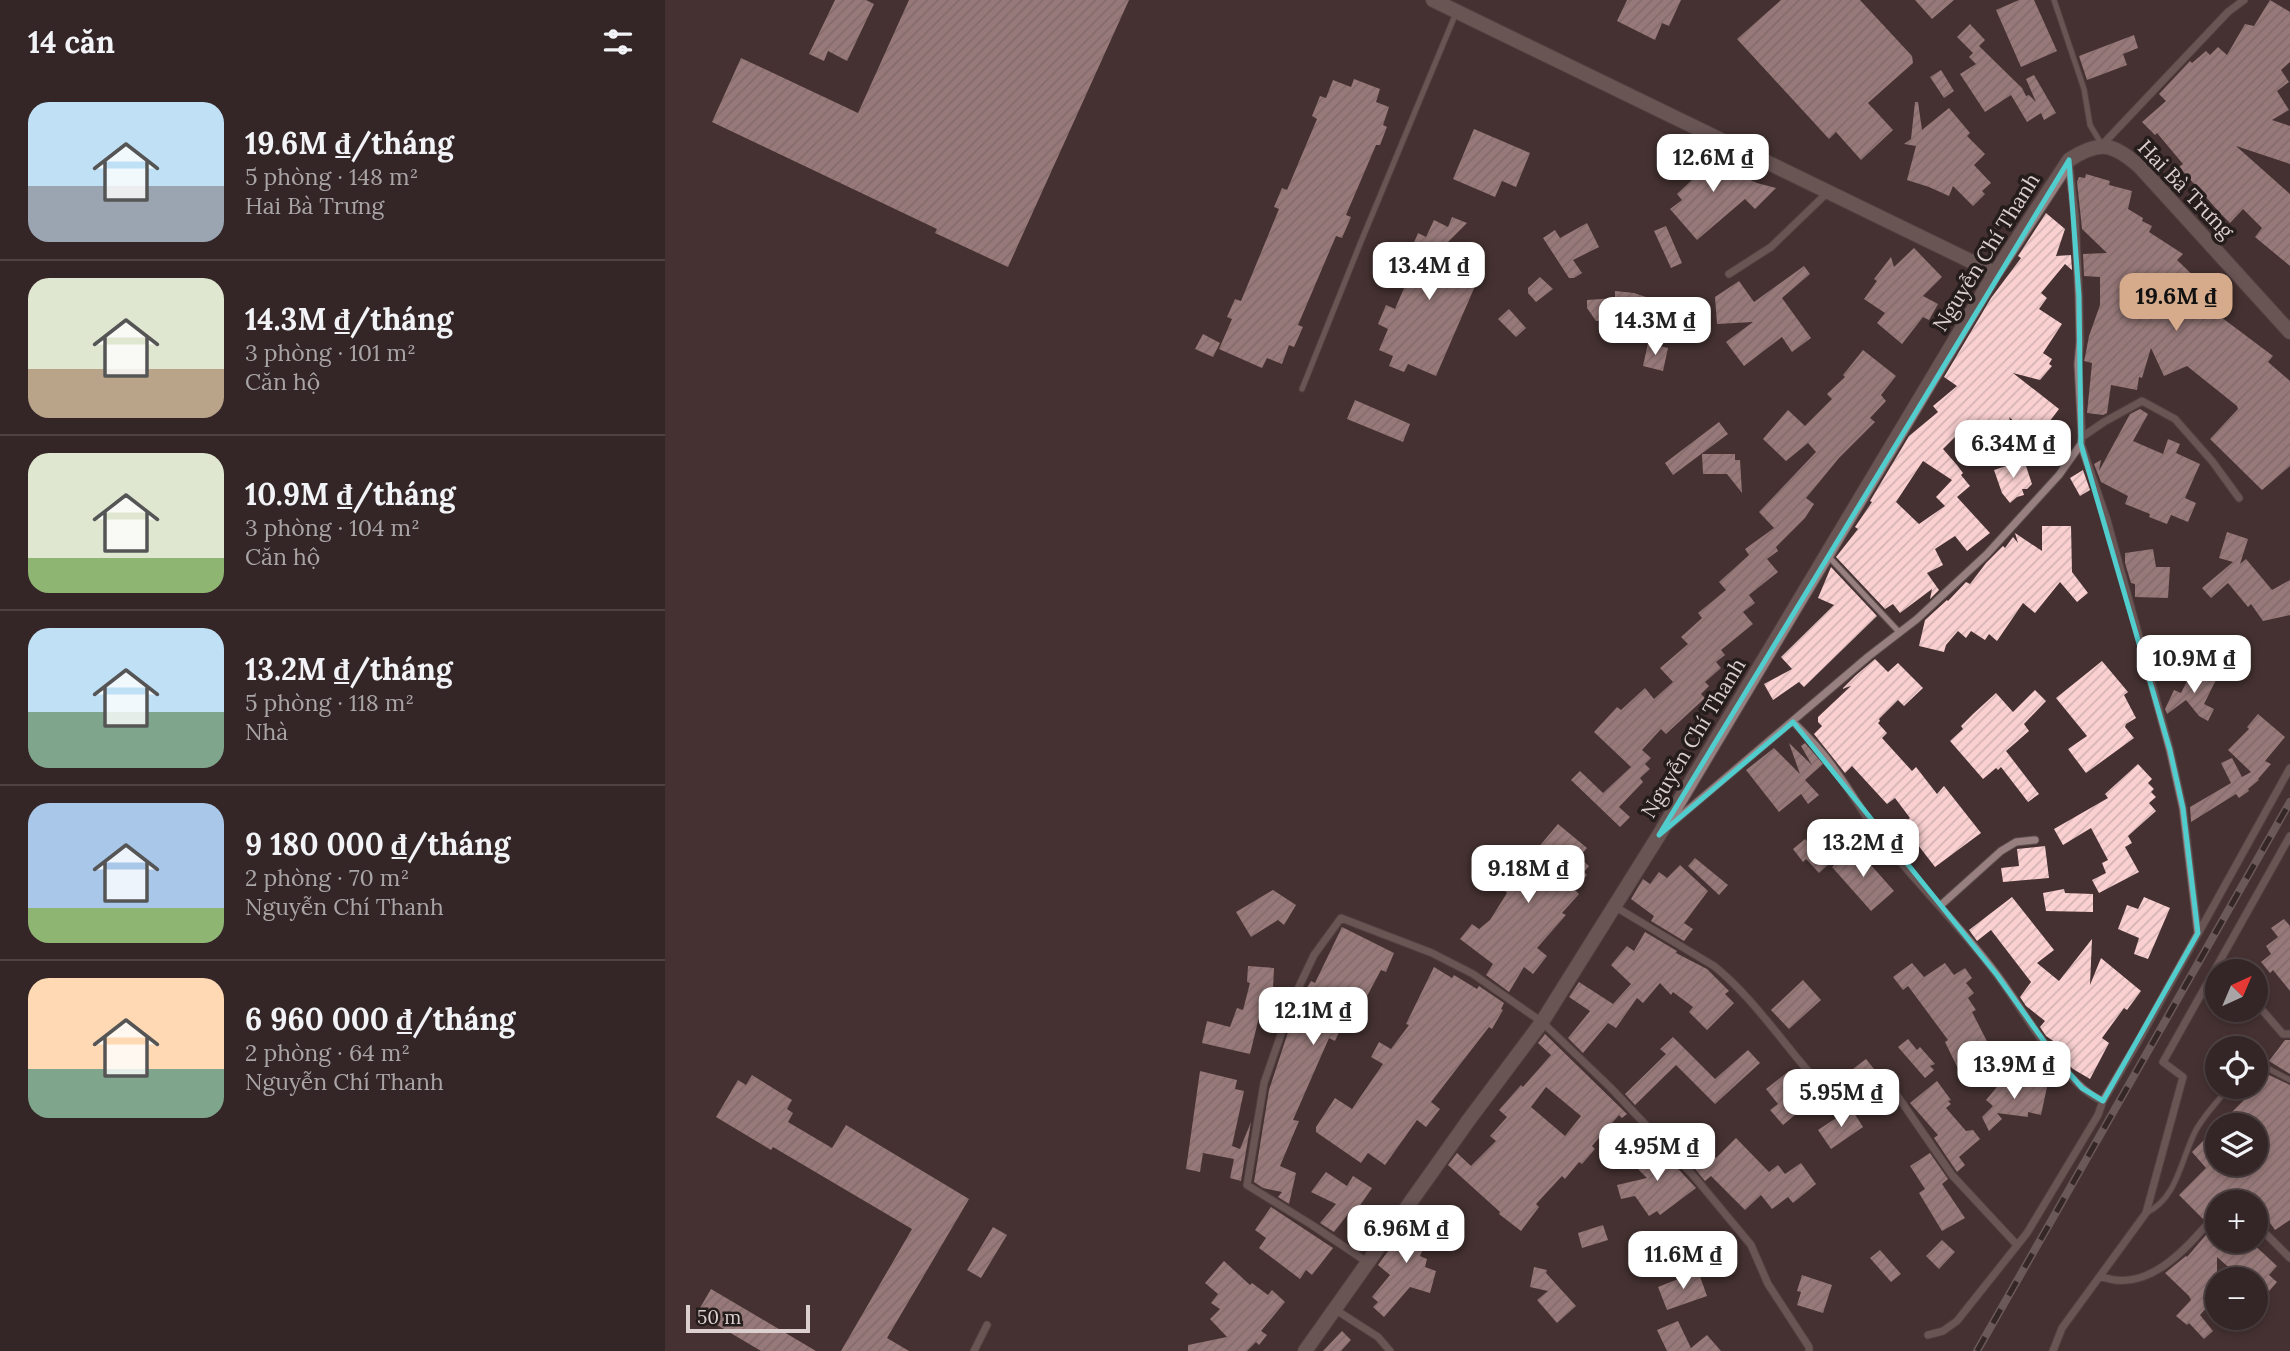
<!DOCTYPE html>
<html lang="vi">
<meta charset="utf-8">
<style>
body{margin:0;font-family:Lora,serif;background:#3c2d2e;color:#f1f3f6;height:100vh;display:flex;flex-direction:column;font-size:26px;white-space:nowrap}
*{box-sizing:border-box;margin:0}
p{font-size:23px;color:#a9a5a7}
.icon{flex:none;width:38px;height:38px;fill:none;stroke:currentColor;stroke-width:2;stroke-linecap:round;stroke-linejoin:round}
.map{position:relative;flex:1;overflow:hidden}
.drawer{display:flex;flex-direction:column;background:#342526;width:665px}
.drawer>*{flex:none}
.needle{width:46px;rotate:44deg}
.buttons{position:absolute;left:1540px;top:959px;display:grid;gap:14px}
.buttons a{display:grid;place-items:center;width:63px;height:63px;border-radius:50%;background:#342526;box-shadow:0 4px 10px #0003,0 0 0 2px #4e4243;font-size:35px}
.scale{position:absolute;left:21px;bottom:18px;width:124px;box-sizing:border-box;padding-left:7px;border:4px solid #dccfcf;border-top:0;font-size:19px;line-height:24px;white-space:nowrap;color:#dccfcf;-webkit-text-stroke:5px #251c1c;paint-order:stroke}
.price{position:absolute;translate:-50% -60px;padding:0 16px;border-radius:14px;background:#fff;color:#222;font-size:23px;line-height:46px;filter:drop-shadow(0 2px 4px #0008)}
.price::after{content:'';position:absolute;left:50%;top:42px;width:21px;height:16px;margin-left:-10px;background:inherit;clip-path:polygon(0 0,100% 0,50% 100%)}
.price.on{background:#d6ab8b;color:#111}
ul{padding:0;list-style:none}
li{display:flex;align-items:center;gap:21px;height:175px;padding:0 28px}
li+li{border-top:2px solid #4e4243}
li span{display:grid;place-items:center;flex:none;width:196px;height:140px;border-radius:21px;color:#555}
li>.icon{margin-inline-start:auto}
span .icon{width:84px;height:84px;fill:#fffc;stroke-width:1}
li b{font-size:30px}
h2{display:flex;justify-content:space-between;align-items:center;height:84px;padding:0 28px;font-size:30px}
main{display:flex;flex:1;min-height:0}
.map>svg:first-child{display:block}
.building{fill:url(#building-hatch);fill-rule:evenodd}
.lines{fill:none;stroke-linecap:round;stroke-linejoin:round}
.lane-casing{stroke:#605050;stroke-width:7}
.street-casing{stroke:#605050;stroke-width:9}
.secondary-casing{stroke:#605050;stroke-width:16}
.lane{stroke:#988081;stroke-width:5}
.street{stroke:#988081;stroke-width:7}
.secondary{stroke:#988081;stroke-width:14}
.rail-casing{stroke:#9a8a8a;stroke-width:8}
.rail{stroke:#251c1c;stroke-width:5;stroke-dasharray:16;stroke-linecap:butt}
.marked{fill:none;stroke:#52cdce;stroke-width:5;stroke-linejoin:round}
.labels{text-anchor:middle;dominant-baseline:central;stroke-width:7;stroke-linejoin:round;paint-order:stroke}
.street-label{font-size:21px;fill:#dccfcf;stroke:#251c1c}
</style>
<main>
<section class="drawer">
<h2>14 căn<svg class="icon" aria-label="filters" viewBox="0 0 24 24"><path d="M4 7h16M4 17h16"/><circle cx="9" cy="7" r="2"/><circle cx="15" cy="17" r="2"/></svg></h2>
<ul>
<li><span style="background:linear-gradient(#bfe0f5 60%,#9aa5b1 0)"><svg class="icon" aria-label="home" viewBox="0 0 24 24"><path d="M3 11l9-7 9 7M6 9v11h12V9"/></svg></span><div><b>19.6M ₫/tháng</b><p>5 phòng · 148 m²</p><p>Hai Bà Trưng</p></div></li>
<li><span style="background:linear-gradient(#dfe7d0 65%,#b9a48a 0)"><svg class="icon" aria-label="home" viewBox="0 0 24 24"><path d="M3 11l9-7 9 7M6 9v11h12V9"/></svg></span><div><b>14.3M ₫/tháng</b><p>3 phòng · 101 m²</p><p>Căn hộ</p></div></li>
<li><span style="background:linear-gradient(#dfe7d0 75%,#8fb573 0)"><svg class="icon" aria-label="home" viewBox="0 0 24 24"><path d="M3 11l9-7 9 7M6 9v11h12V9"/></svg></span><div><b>10.9M ₫/tháng</b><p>3 phòng · 104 m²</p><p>Căn hộ</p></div></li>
<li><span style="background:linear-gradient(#bfe0f5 60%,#7fa58c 0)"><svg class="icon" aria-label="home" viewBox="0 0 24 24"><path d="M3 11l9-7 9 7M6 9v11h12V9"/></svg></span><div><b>13.2M ₫/tháng</b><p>5 phòng · 118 m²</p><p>Nhà</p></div></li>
<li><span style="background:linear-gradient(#a9c7e8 75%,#8fb573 0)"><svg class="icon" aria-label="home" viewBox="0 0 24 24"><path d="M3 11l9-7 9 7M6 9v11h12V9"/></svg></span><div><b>9 180 000 ₫/tháng</b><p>2 phòng · 70 m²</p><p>Nguyễn Chí Thanh</p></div></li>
<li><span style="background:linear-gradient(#ffd9b3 65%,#7fa58c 0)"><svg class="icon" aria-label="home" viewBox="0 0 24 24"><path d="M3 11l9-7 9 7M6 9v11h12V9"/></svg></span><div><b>6 960 000 ₫/tháng</b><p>2 phòng · 64 m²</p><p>Nguyễn Chí Thanh</p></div></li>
</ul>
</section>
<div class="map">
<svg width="1625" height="1351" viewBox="0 0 1625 1351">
<defs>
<pattern id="building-hatch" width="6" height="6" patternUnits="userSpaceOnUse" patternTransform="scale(1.75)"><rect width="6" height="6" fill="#fad0d1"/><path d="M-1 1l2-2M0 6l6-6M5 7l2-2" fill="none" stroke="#d5b3b4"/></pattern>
</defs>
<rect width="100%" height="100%" fill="#453132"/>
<path class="building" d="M170,0H201L209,4L182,61L163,51L159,61L144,54Z
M244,0H464L343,267L270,233L272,229L47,122L76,58L193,113Z
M962,0H1016L1004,26L997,23L990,40L952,21Z
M1116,0H1195L1247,56L1248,63L1203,103L1228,130L1196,160L1171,132L1164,139L1072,39Z
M1250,0H1289L1267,19Z
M1354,0H1369L1392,51L1356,67L1331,10Z
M1605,0L1625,12V62L1616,70L1624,82L1612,91L1624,110L1607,120L1625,126V164L1571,146L1625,194V266L1590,237L1597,228L1578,209L1565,223L1556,214L1514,167L1518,164L1492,133L1490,135L1477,122L1501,101L1494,94L1525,61L1527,63L1541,51L1545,55L1553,47L1562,55L1580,24L1589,26Z
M1305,24L1320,40L1314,46L1357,88L1361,96L1364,95L1371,102L1361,79L1369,75L1391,113L1379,120L1376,113L1362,122L1346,95L1320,112L1295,74L1311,64L1304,57L1308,53L1292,37Z
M1469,35L1473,48L1458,54L1462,65L1422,80L1414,56Z
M1276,70L1289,91L1279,98L1265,77Z
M689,79L715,89L711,102L724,107L718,125L722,127L715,145H711L681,215L686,217L677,238L671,236L633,325L638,327L629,347L624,345L617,364L602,358L597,368L554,349L567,319L562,317L570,299L576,301L614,209L609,207L617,188L622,190L652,119L647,116L655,96L661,98L668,80L686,87Z
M1250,102H1253L1257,130L1284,108L1305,133L1302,136L1320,154L1309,165L1326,183L1317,191L1320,194L1308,206L1288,186L1284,196L1264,187L1242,180L1251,146L1239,144L1246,139Z
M809,129L865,153L851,187L837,181L830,197L788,179Z
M1026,147L1032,155L1092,183L1111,188L1090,209L1080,199L1032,240L1005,209L1017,200L1012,194L1029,178L1012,159Z
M1421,174L1445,181L1444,185L1467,191L1463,209L1478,218L1477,221L1487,226L1484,232L1518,254L1512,260L1556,302L1548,311L1608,356L1603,362L1625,381V466L1597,490L1545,439L1573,409L1572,406L1522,366L1499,376L1486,348L1477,378L1474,377L1472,390L1446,385L1442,413L1438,415L1422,413L1427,363L1419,361L1420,357L1424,336L1435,305V277L1419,276L1418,254L1442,253L1417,229L1412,182L1414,177L1420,178Z
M1381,213L1400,229L1391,256L1406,255L1407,270L1400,264L1376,293L1382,298L1374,309L1397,324L1378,353L1387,359L1384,364L1387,366L1375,380L1348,373L1394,409L1382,425L1389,431L1377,446L1344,417L1353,444L1331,435L1326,439L1306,421L1278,449L1292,465L1298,473L1296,475L1305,486L1292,497L1325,533L1302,551L1290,536L1270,549L1278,565L1262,573L1274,590L1265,599L1267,589L1235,613L1228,604L1220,609L1171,557L1193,529L1190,527L1207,502L1205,501L1244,436L1273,412L1268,406L1292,386L1279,377L1326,298L1356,258L1353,256ZM1258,461L1287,480L1271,497L1280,506L1254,524L1231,502Z
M787,217L802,223L782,243L814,277L771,376L743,364L739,372L724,366L728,356L714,350L723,329L713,324L721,305L730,309L752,258L744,254L753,233L761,237L769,220L783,227Z
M922,223L934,247L908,260L917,273L909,278H904L878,238L890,230L895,238Z
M1001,226L1017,263L1006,268L989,231Z
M1249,248L1277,277L1258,296L1273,304L1264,320L1258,317L1237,344L1212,323L1220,313L1199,299L1212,281L1209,279L1226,257L1229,267Z
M1139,266L1145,274L1117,298L1146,338L1127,352L1117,337L1079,366L1061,342L1088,322L1052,324L1050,297L1074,281L1089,302Z
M875,277L888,289L871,302L863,293V288Z
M950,291L969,293L993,301L987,318L946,309L947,320L931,321L922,308V300L950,298Z
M844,309L861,328L851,337L833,319Z
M538,334L555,343L548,357L530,349Z
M983,343L1003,348L998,371L978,366Z
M1198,350L1231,376L1216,395L1221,401L1205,418L1210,422L1174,458L1141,498L1149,504L1140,518L1111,547L1113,551L1102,559L1113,572L1084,595L1090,603L1078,612L1088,624L1056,650L1060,655L1051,662L1056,668L1040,682L1044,686L1036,694L1040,698L1001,734L996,729L977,750L986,758L980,764L985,769L975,778L978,782L954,807L965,817L955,827L906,780L915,771L938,793L966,767L929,732L952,707L956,710L980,688L989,699L1008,682L995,668L1023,644L1016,637L1037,618L1033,613L1061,590L1054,582L1084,555L1080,549L1109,528L1094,512L1151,452L1143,443L1121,461L1098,439L1123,410L1140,426L1167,399L1162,394L1180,377L1178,375Z
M690,400L745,424L738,442L682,419Z
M1475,409L1483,414L1468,441L1498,454L1503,439L1515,444L1511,453L1535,464L1520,498L1531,503L1523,522L1506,515L1502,524L1484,517L1485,514L1460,504L1463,496L1436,482L1429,464L1436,460L1434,471L1465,414Z
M1054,422L1063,434L1008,475L1000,463Z
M1037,454H1070V460H1075L1077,493L1062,474H1038Z
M1359,460L1367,484L1362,489H1357L1359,495L1352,497L1345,503L1337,493L1329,470Z
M1418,470L1425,490L1415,496L1405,478Z
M1377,526H1406L1407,572L1423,593L1412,602L1395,582L1370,613L1358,603L1332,641L1324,634L1320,640L1306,631L1301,638L1293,631L1281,645L1279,652L1254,646L1260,620L1282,600L1283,601L1301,582L1305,584L1321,563L1338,546L1340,548L1348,537L1353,543L1350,533L1377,551Z
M1562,532L1583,539L1575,564L1581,559L1607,590L1625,580V615L1598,621L1586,604L1583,607L1563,583L1546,598L1537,588L1568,562L1554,558Z
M1488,549L1491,567H1505L1503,598L1470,597V584L1466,583L1460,563V553Z
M1166,567L1212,616L1139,687L1134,682L1108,700L1099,684L1127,669L1116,657L1169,605L1153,598Z
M1210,659L1223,672L1233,663L1258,688L1239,706L1233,700L1214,719L1215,721L1213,723L1222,733L1217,738L1247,771L1251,767L1272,794L1279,786L1316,833L1270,867L1246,836L1232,847L1223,835L1245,818L1230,798L1222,804L1187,766L1180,773L1149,734L1157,726L1153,722V717L1186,686L1177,689L1190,676Z
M1437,661L1463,692L1459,695L1471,718L1461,724L1460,727L1469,738L1421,773L1403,749L1422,736L1391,698Z
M1528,669L1551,680L1539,704L1549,709L1543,721L1534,716L1521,700L1502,714L1500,709L1509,690L1516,693Z
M1370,690L1381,701L1359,724L1364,731L1341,751L1374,794L1363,802L1336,767L1333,770L1331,768L1318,779L1285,741L1298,729L1296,726L1308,714L1331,693L1348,712Z
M1593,714L1620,737L1600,761L1606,764L1593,779L1594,780L1583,789L1584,791L1574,798L1571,794L1526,822L1525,807L1566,783L1556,763L1567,758L1577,777L1586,772L1563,750L1584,729L1582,727Z
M1124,743L1147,765L1136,746L1140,743L1158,764L1140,780L1154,795L1143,804L1136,794L1114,812L1081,770L1109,748L1135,774Z
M1473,764L1487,779L1483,783L1489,789L1486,792L1491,797L1484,803L1491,811L1463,836L1467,843L1460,847L1474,872L1434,893L1427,880L1441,873L1437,863L1443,860L1426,828L1398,845L1389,829L1443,798L1440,794Z
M893,824L922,848L914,857L924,866L919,872L922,875L909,889L914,894L897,913L901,915L872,948L882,956L868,974L859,967L844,992L821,975L828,964L795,939L807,924L814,929L825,920L842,893L813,865L829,849L840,861L845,856L853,864L871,847L872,849Z
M1140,839L1164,864L1154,873L1141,859L1138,862L1128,849Z
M1380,846L1384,878L1338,882L1336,868L1354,866L1352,849Z
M1190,847L1229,891L1206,911L1167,867Z
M1030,858L1063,885L1054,895L1023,866Z
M1015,865L1043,891L1019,923L1028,929L1019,941L986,921L989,916L966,899L978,879L985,884L994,872L1002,878Z
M1399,889L1400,893L1428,894V912L1381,911L1378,893Z
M608,890L631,905L619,925L613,920L586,937L571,912Z
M1347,897L1389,950L1372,963L1394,981L1427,939L1425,985L1436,958L1476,991L1462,1010L1459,1008L1437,1038L1444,1043L1425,1079L1408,1069L1401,1062L1404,1052L1381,1036L1375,1027L1380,1021L1361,1006L1355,997L1366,982L1326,930L1312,941L1304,930Z
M1479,897L1505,908L1483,959L1469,954L1474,938L1453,929L1462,905L1473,909Z
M1619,919L1625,926V991L1608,970L1605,973L1596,962L1606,954L1601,946L1613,937L1606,928Z
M677,927L729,953L721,972L716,970L701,998L692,993L670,1041L664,1038L628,1120L634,1121L615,1166L631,1173L624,1204L613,1197L617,1192L598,1188L589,1182L604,1090L622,1035L636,1010L632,1008L635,999L646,981L650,983Z
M980,932L1012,951L1011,953L1042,969L1064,991L1060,994L1069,1003L1042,1030L1024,1012L1028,1007L1008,992L1006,995L995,983L978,1003L972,998L951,1028L943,1023L918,1053L903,1038L925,1011L904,997L914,982L948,1004L966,984L946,965L962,946L969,951Z
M1247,963L1259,977L1280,963L1289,975L1300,968L1307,978L1301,983L1309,993L1303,998L1311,1010L1307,1012L1328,1053L1349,1043L1355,1058L1300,1083L1280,1042L1283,1040L1243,986L1238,990L1228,977Z
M583,966L609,968L608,989L605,988L600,1006L597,1005L585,1054L537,1043L542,1021L565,1027L572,1008L578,1010L585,983L582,982Z
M769,967L787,978L789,975L812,989L814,986L839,1003L836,1009L838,1010L827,1029L824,1027L766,1102L775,1109L761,1127L752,1120L720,1165L703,1153L696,1163L651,1132V1127L670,1098L687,1109L718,1064L706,1057L714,1042L726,1049L744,1025L741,1024Z
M1138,980L1156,1000L1124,1029L1106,1010Z
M880,1034L962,1114L957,1118L954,1115L927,1146L930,1149L917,1164L914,1162L900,1179L897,1176L871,1204L874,1207L856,1231L834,1214L835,1212L783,1165L792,1153L806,1166L831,1141L825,1136L842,1117L834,1110L856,1085L858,1087L886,1055L873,1043ZM881,1087L916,1116L900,1136L866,1107Z
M1008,1037L1050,1079L1083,1050L1095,1063L1050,1104L1011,1065L970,1105L960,1094L1001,1054L995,1049Z
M1243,1039L1252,1050L1255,1047L1270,1064L1265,1066L1269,1070L1260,1078L1233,1047Z
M1620,1040H1625V1074L1604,1061Z
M1201,1059L1209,1069L1172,1098L1164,1087Z
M535,1071L572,1080L570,1089L579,1091L567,1146L575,1149L586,1122L576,1181L565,1178L569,1159L538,1153L535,1172L521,1169Z
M1124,1071L1149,1099L1118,1125L1105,1110L1113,1104L1101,1089Z
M87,1075L127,1100L122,1109L128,1113L123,1122L167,1148L181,1125L304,1199L222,1338L244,1351H176L247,1229L108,1147L106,1150L51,1117L73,1080L81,1085Z
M1604,1075L1625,1085V1220L1610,1230L1582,1190L1569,1202H1552V1207L1538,1219L1514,1195L1541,1168L1527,1152L1552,1127V1164H1591V1125H1554Z
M1272,1081L1286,1100L1283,1101L1286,1104L1281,1108L1301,1131L1308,1130L1315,1139L1294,1157L1300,1165L1292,1172L1269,1138L1273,1135L1245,1103Z
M1337,1081L1370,1084L1382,1087L1376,1115L1363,1112V1117L1332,1113L1337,1119L1324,1131L1317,1117L1328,1106L1321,1100Z
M1186,1108L1198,1127L1166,1149L1153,1130Z
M1071,1138L1104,1172L1113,1165L1120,1174L1136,1163L1151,1184L1128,1203L1123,1197L1107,1209L1096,1195L1080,1210L1046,1176L1040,1181L1025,1163L1041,1148L1051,1158Z
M989,1143L1031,1188L995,1215L992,1211L984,1216L970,1196L956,1199L952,1185L982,1178L969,1165Z
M1265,1153L1283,1179L1277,1184L1300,1218L1277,1231L1254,1193L1260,1189L1245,1166Z
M661,1172L682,1186L688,1176L707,1188L687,1217L683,1214L669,1232L655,1223L671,1204L646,1192Z
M606,1207L668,1248L647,1275L641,1270L635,1279L594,1248L601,1238L590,1230Z
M750,1213L769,1223L755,1256L762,1259L760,1267L771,1271L765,1293L745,1287L719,1317L708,1307L713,1302L707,1297L725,1275L713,1265Z
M1552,1222V1241H1585L1612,1266L1604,1275L1612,1282L1598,1298L1591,1292V1279H1577L1552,1257V1296L1535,1315L1548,1331L1539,1339L1524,1323L1522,1325L1511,1316L1526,1300L1524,1296L1500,1273L1521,1256L1522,1257Z
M938,1225L943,1240L917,1248L913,1233Z
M328,1227L342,1235L316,1278L302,1270Z
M1277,1240L1290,1252L1274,1269L1261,1256Z
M1032,1243L1043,1255L1032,1267L1020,1255Z
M1215,1250L1236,1274L1226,1282L1205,1258Z
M559,1261L585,1285L587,1283L603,1295L607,1290L620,1302L596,1331L602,1335L594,1345L591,1342L582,1351H523V1345L562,1337L545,1319L555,1309L546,1303L553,1294L540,1283Z
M869,1267L882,1270L881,1273L911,1306L892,1323L872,1300L883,1291L865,1287Z
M1033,1271L1042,1296L1002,1310L993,1287Z
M1137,1275L1167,1285L1158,1313L1132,1305L1136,1292L1132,1291Z
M46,1289L151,1351H96L32,1313Z
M1013,1321L1026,1348L1042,1335L1056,1351H1002L992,1330Z
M677,1331L686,1340L676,1351H658Z"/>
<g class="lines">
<g class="lane-casing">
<path id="lane" d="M1389,0L1419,89L1425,125L1437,145
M637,389L695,244L791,13
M1164,557L1235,633
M1591,1068H1602L1625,1080
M1481,1213C1513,1198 1516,1158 1531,1130C1540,1114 1553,1100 1565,1087"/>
</g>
<g class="street-casing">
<path id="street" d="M1437,145L1563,12L1579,0
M1404,164L1410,216L1414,296L1415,342L1413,364L1417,437L1416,444L1442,520L1505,750L1518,808L1533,933
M1064,274L1106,247L1163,192
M1417,437L1439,422L1477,401L1510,419L1547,461L1574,498
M1128,722C1143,737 1158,752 1170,770C1187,793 1201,818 1218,841C1255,887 1297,928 1332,975C1358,1009 1400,1087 1438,1101L1473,1042L1625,768
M1004,826L1204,656L1252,619L1322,554L1394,475L1416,444
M1276,905L1336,851L1351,842L1370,840
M949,906L1049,966C1085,995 1113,1036 1143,1071
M1591,1003L1618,1034H1625
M1227,1088L1287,1175L1352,1245
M1591,1224L1625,1258
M702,1262L647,1225L582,1185L599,1083L629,997L649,955L676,918L767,953L808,974L877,1022L946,1088L1027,1174L1086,1245L1103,1284L1144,1347V1351
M1435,1276C1484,1296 1524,1245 1552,1213
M671,1310L713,1337L725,1351
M1263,1335L1278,1331L1292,1321L1362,1233L1433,1115L1438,1101
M309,1351L322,1325
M1388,1351L1397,1328L1481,1213L1518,1077L1498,1062L1625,836"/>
</g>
<g class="secondary-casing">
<path id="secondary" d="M768,0L1330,273
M640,1351L803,1121L877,1022L994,835L1330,273L1404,160C1435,140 1448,143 1475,167L1625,332"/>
</g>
<use href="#lane" class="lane"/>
<use href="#street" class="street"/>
<use href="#secondary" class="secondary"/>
<g class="rail-casing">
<path id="rail" d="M1312,1351L1625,802"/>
</g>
<use href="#rail" class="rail"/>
</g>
<path d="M0 0H1625V1351H0ZM1404,160L1414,296L1416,444L1505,750L1518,808L1533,933L1438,1101L1417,1088L1390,1057L1332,975L1128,722L994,835Z" fill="#453132" fill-opacity=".55" fill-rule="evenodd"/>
<path class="marked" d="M1404,160L1414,296L1416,444L1505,750L1518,808L1533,933L1438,1101L1417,1088L1390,1057L1332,975L1128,722L994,835Z"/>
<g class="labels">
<g class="street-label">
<text transform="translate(1521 189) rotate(46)">Hai Bà Trưng</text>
<text transform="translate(1321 252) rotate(-58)">Nguyễn Chí Thanh</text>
<text transform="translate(1028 738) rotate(-59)">Nguyễn Chí Thanh</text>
</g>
</g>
</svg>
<div class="buttons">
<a><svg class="needle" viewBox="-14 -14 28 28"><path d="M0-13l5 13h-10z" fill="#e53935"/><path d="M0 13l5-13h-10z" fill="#a9a5a7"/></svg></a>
<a><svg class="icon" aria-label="locate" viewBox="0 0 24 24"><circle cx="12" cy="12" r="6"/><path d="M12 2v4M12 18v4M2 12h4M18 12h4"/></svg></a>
<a><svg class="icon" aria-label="layers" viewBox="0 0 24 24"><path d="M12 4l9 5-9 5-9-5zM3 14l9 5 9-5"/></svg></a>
<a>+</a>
<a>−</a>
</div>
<div class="scale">50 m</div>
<b class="price" style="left:1048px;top:194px">12.6M ₫</b>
<b class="price" style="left:764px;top:302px">13.4M ₫</b>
<b class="price on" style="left:1511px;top:333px">19.6M ₫</b>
<b class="price" style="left:990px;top:357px">14.3M ₫</b>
<b class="price" style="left:1348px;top:480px">6.34M ₫</b>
<b class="price" style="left:1529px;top:695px">10.9M ₫</b>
<b class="price" style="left:1198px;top:879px">13.2M ₫</b>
<b class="price" style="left:863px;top:905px">9.18M ₫</b>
<b class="price" style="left:648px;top:1047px">12.1M ₫</b>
<b class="price" style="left:1349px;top:1101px">13.9M ₫</b>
<b class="price" style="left:1176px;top:1129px">5.95M ₫</b>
<b class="price" style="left:992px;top:1183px">4.95M ₫</b>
<b class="price" style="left:741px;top:1265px">6.96M ₫</b>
<b class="price" style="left:1018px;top:1291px">11.6M ₫</b>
</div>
</main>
